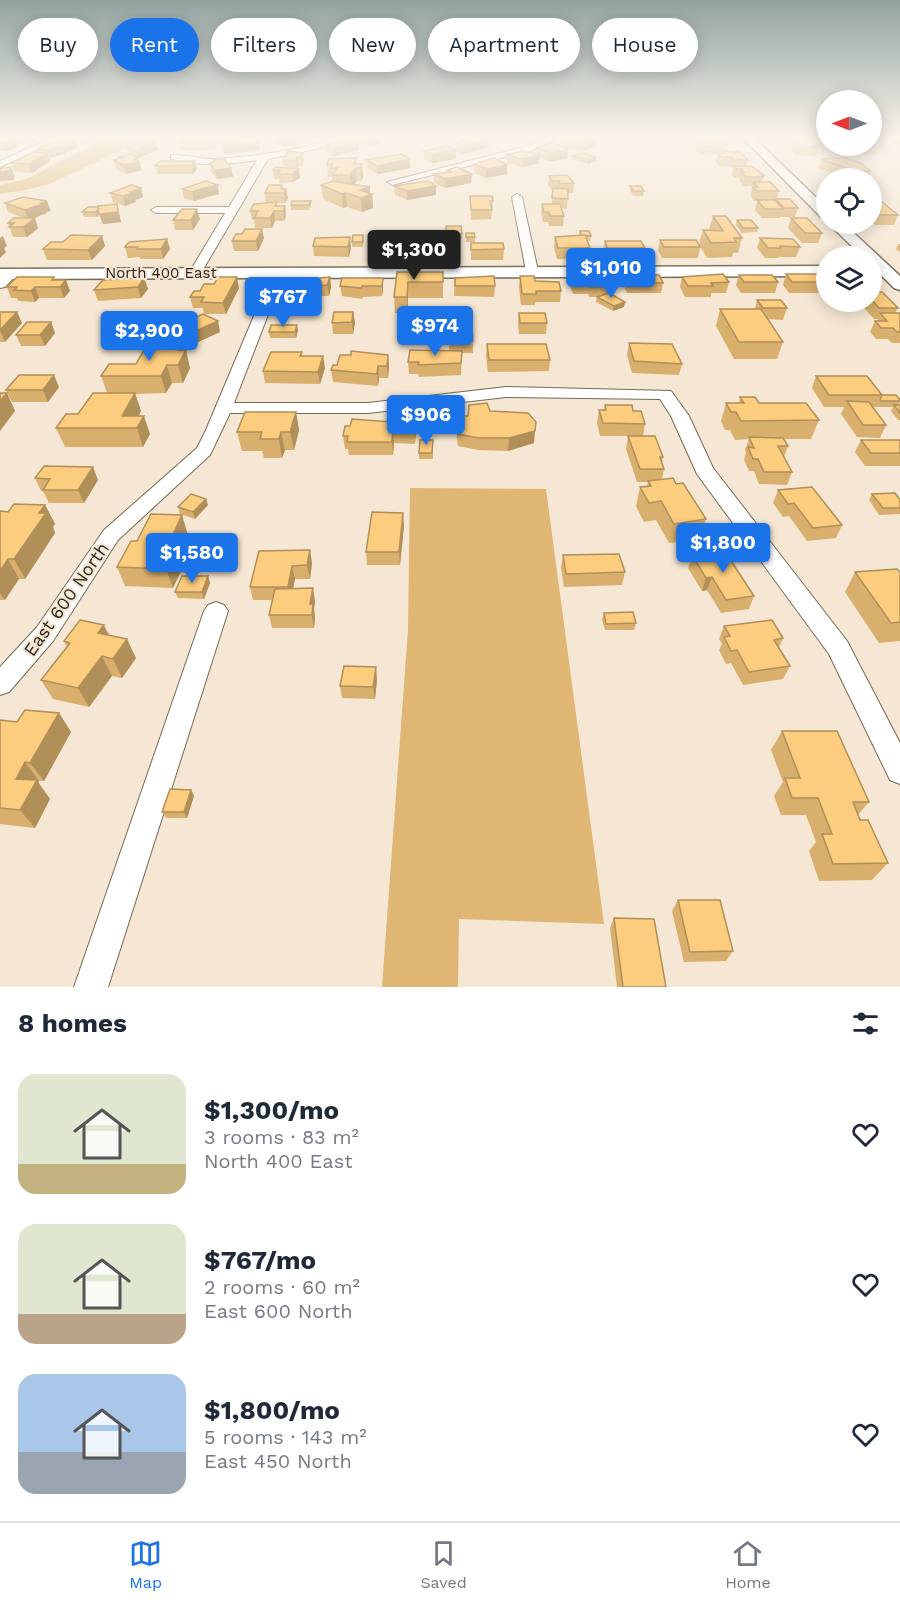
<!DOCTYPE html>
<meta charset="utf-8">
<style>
body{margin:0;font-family:"Work Sans",sans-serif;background:#f6f6f7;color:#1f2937;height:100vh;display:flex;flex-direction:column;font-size:22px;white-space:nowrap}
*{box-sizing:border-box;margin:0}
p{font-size:20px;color:#747a83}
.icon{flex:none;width:33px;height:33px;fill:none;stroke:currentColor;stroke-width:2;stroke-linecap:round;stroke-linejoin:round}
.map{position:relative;height:987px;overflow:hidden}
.side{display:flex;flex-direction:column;background:#fff;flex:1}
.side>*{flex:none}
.top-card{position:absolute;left:18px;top:18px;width:864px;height:54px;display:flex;gap:12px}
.needle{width:39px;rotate:270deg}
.buttons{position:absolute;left:816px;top:90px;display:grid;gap:12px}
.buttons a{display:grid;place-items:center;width:66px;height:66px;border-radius:50%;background:#fff;box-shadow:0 3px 15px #0003;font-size:30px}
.price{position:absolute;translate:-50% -51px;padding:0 14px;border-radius:6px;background:#1a73e8;color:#fff;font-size:20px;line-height:39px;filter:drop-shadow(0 2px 3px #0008)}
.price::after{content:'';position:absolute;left:50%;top:36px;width:18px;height:14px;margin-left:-9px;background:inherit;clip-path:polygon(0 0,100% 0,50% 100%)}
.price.selected{background:#222;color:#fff}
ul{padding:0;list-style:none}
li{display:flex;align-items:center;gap:18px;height:150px;padding:0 18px}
li span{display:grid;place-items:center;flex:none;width:168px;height:120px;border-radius:18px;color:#555}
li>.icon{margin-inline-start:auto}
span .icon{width:72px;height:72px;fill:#fffc;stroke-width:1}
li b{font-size:26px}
h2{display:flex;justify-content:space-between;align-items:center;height:72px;padding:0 18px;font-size:26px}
.chip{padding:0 21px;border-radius:27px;background:#fff;box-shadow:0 3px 15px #0003;font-size:21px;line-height:54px}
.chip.selected{background:#1a73e8;color:#fff}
.menu{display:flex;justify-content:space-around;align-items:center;height:84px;border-top:2px solid #e0e1e3;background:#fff;font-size:16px;color:#747a83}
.menu a{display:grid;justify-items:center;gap:3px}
.menu .selected{color:#1a73e8}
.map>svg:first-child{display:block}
.green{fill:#dfb673}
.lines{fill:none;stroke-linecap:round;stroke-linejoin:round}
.minor-casing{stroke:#756a58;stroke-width:2}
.tertiary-casing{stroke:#756a58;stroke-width:3}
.minor{fill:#fff;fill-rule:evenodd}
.tertiary{fill:#fff;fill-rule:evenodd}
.wall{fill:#d9af6d}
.shaded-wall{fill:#b08f59}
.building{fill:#fccc7f;stroke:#b08f59;stroke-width:1.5}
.labels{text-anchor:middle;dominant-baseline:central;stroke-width:4.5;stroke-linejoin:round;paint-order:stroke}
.far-street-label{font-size:15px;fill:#29241c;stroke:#f5e7d3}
.street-label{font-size:18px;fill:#29241c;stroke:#f5e7d3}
</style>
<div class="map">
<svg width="900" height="987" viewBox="0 0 900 987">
<rect width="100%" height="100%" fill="#f5e7d3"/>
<path class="green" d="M109,137H148L52,183L31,189L0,194V185L26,179Z
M827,146H866L878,154L843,158Z
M410,488L546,489L604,924L459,919L458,987H382L408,630Z"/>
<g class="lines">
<g class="minor-casing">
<path id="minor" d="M53,137H65L0,167V161Z
M340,137H353L316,149L268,159L201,273L200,276H190L189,273L225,213H156L151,210L156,207H229L257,160C228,164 200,167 171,159V155C182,154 198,159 212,159C255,157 299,150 340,137Z
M546,137H556L541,148L392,185L387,182L535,144Z
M517,194L522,197L538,271L532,275L526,271L512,197Z
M278,269L284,273L234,403H368L506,387L671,391L689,416L713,468L847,641L900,743V784L890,780L829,654L697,474L671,416L660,399L506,397L368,413H230L210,455L118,540L53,641L9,692L0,695V667L37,627L104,530L197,448L206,430L272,273Z
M11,270L17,274L5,287L0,288V277Z
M216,602L224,605L228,611L108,987H74L204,611L208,605Z"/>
</g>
<g class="tertiary-casing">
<path id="tertiary" d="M742,137H753L826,207V218L821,217Z
M829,224H844L900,276V290L894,288L872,266V256H862Z
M826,266V276L0,279V269Z"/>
</g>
<use href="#minor" class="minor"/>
<use href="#tertiary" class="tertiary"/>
</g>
<path class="wall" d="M0,137H42L32,142H17L19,146L7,151H0Z
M68,137H98L87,143L77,142L78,147L64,154L49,158L50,161L32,173L14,171L11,163L38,152L37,149L69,138Z
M216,137L217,143L215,150H181L179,142Z
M275,137H303L304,143L283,147L276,144Z
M357,137H387V140L371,147L359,144V150L334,156L326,153V144L358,141Z
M402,137H435V138H402Z
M694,137H720L719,138Z
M888,137H900V148L887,140Z
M562,139L596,145L584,151L568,148L567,159L550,161L539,158V163L523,167L507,163V155L536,154V148L562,146Z
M460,140L489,147L464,154L456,151V143L460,142Z
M697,140L727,145L725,151L748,160L746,166L764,175L762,182L779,191L777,199L798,208L795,217H781L780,216V218H762L755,210L757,201H754L751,196L752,186H744L739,180L740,178H735L732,175L733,168L729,166H719L716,162L718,154L722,153L700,154L695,148Z
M792,140L820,144L816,156L796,155L790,149Z
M131,145L158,150L138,158L142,170L126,174L116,169L114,160L120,159L119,157L128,155L127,148L132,146Z
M456,150V159L432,163L424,159V151Z
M303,153L304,161L302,166H298L297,169L300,178L293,182L279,183V179H274L273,170L284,168L283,161Z
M573,156L596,157V161L588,164L573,160Z
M356,158L357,164H362L363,177L361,181H357L354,184L372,194L373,208L362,212L347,207L343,208L323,199L321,185L334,181H332V177H328L327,164Z
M410,159V168L378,174L367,168L366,160Z
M821,159L871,171L868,178H847L818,168Z
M213,160L231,168L233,177L217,179L211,172L210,163H213Z
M195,161L197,169L193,174H157L155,166Z
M474,164L507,165V174L486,178L474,173Z
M447,170L471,183L445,188L434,183V174L447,172Z
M549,176L574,183L573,193H568L567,209L561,208L564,216L563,226H549L548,222H543L541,213L542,204H552V190L548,185Z
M282,185L283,189L288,198L285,203H277V206H285L286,216L284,221H275L272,228H255L254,220H252L250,211L266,203L265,193Z
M394,186H436V195L407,200L395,195Z
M630,186L644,191L643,196H633L630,190Z
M141,188L143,197L135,200L136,202L125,206L113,202L110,193Z
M182,189L219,194L207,197L194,201L184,198Z
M470,196L493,201L491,219L471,220Z
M311,201V206L309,210H291V205Z
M872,202L898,215L894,225H875L872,222Z
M5,203L51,211L46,212L47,213L34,218L38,228L27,237H13L8,223L24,218L8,212Z
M82,212L119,213L121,222L103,224L99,214L97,217H84Z
M713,216L742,238L738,253H733L732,257L707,258L699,244L703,230H709Z
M791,218L822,233L818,243H802L788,228Z
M200,219L193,230H175L173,220Z
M737,220L758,228L757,232L742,233L736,225Z
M446,226L462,234V239H452V241H457V257L421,259L420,249L432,241L446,239Z
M580,231L591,236L590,241H587L590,248L589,258L557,259L554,247L555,237L579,235Z
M466,233L475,237V242H466Z
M363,235V247H352V242Z
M102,236L105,246L92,260H47L43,249Z
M264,238L258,251H234L232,241Z
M760,238L800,247L796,257H779L778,258H765L757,248Z
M167,239L170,249L163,259H140V257L128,258L125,247Z
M660,240L700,247L698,258H662L658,250Z
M605,241L645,248L643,259L606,258L603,251Z
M471,243L504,249L503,260H471Z
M898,244H900V252L896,249Z
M313,246L351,247L349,257L314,256Z
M397,272H443V298H408V313H395L394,297Z
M786,274L826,281V285L824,293H789L783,285Z
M572,275L615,286L613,295L625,302L624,307L613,311L596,302L597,297H589L588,294H573L570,286Z
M626,275L663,283L661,293H627L624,286Z
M739,275L778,282L775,293H741L736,285Z
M520,276L561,291L560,302H535V305H521L519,287Z
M54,277L55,280L70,291L64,298H39L35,302L18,301L17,298H11L7,287Z
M330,277L331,287L329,296H320L319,301H306L305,296L296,297L294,286Z
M682,277L729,282L726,293H711V297H685L680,287Z
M872,277L876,282L872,292L898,308L895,313L900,315V343H892L888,339H876L870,332L875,321H877L878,319H874L860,303V302H872Z
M144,278L148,289L141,298L98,301L94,290Z
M383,278V289L382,296L363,297L362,299L342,296L340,286Z
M455,278L495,286L494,297L454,296Z
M239,288L226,314H204L203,308H193L190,297Z
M757,300L787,308L783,320L768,319L783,342L777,359H734L716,326L720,309H755Z
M0,312L22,323L5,342H0Z
M353,312L355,323L353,334H333L332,323Z
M519,313L547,323L546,334H519L518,324Z
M51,322L55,333L45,346H21L16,335Z
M449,329L473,341V353H462L461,375L419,377L418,374H409L408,362L449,351Z
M298,330L296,338H270L269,332Z
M166,331L220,332L183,349L181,348L190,368L183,383H172L166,393L135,394L141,411L139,416L150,434L143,447H65L56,428L78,414L107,393L101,376L136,364L176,345L169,342Z
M629,343L682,364L679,375L632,373L627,355Z
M487,344L550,360L549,371L488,372L486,356Z
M302,352V356L325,368L320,384L265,383L263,371Z
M388,355L389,366L388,378H379L378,386L333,382L331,370L337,365Z
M816,376L900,400L899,405H900V420H898L891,411L893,407H878L877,406V407H873L886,425L880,438L857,437L841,414L844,407H824L812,388Z
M59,387L48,402H12L6,390Z
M740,397L819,420L811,439H784L788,446L784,457L792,472L787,485L759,484L754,471H749L744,460L746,452L745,450L749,439L735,440L730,430H725L721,421L726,403H739Z
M605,405L633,411L645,424L643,436H600L597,423L599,410H604Z
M490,411L534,443L508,451L478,450L458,446L456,429V416H468Z
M296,412L299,430L294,450H285L282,458H264L262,451H242L237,432Z
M416,415V428L415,444L394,443L393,455H349L348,449H345L343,436L350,426L391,422Z
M628,436L663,457L662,463L664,469L662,479L676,484L706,519L700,539L669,543L656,520L644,522L636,506L640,487L647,486L648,482H637L626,449Z
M433,440V459H419V453Z
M861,440H900V466H865L855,452Z
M35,478L98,480L84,503H49L43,491H41Z
M778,490L842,525L836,538L807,541L789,516L783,517L773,503Z
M872,494L900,500V514L879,515L869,500Z
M206,499L208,505L195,519L180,514L178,507Z
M45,505L55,524L53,527L55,533L25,579H19L5,600H0V511L8,512Z
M404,526L400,565H367L366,552Z
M188,535L181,551L185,563L173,588L125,586L117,567L137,541Z
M259,551L312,563L310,579H295L293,588L315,601L314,609L315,618L314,628H272L269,615L272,600H253L250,587Z
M563,555L625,572L622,585L564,587L561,568Z
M692,555L754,596L749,609L721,613L707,590L702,591L688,568Z
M855,572H900V641L879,643L845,592Z
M208,576L210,583L204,599L178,598L175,592Z
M604,613L636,623L634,630H605L602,619Z
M724,626L783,638L779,647L790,666L783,679L743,685L731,663L726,664L719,650L722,644L719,639Z
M109,635L136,658L122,678L112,676L89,707L53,699L41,680L67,647L64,641Z
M377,680L375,699L342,698L340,686Z
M59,713L71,732L44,781H39L38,782L50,799L35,828L0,824V720L17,722Z
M782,731L869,802L858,815L888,863L872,880L819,881L809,851L816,842L806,815H781L774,796L783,782L771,750Z
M191,790L194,796L187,818H166L162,812Z
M678,900L733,951L726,961L684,962L672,911Z
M614,918L666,987H617L610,928Z"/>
<path class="shaded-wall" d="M16,137L19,146L7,151L4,143Z
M31,137H42L32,142Z
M86,137H98L87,143Z
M215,137H216L217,143L215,150L213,142Z
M290,137H303L304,143L283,147L282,139Z
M374,137H387V140L371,147L370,139Z
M596,137H597L596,145L584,151L585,143Z
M258,138L260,146L259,151L224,154L223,146Z
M76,139L78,147L64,154L50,158L47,150Z
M489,139V147L464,154V145Z
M156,142L158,150L138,158L142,170L126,174L123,165L134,159L138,158L136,150Z
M359,142V150L334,156V148Z
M568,148L567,159L550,161L551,153Z
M456,150V159L432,163V154Z
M47,153L50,161L32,173L29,164Z
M303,153L304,161L302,166L301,157Z
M540,154L539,163L523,167V159Z
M297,157L298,166L297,169L296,161Z
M596,157V161L588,164V160Z
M356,158L357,181L351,189L350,175L353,164Z
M410,159V168L378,174L377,166Z
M195,161L197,169L193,174L191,165Z
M362,164L363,177L361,181L360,168Z
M507,165V174L486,178V169Z
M11,167L15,176L13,180L0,181V170Z
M231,168L233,177L217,179L215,170Z
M299,169L300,178L293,182L292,174Z
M472,174L471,183L445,188V179Z
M218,185L219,194L207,197L194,201L192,192L205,188Z
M436,186V195L407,200V191Z
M370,187V194H372L373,208L362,212L360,190Z
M141,188L143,197L135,200L136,202L125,206L123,196L130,192Z
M286,189L288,198L285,203L284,193Z
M346,193L347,207L343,208L342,194Z
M47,201L51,211L46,212L47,213L28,220L25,210Z
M117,204L121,222L103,224L99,214Z
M285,206L286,216L284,221L283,211Z
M101,207L102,211L97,217L95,212Z
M197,209L200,219L193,230L191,220Z
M274,211L275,221L272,228L270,218Z
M35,218L38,228L27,237L23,227Z
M262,229L264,238L258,251L256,241Z
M3,236L7,246L4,248L6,252L0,258V238Z
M102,236L105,246L92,260L88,250Z
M350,237L351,247L349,257L348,247Z
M167,239L170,249L163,259L161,249Z
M237,277L239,288L226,314L223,303Z
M330,277L331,287L329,296L327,285Z
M144,278L148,289L141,298L138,287Z
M383,278V289L382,296V286Z
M66,280L70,291L64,298L60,287Z
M408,282V313L407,297Z
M319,286L320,296L319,301L318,290Z
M35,287L39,298L35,302L31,291Z
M625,302L624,307L613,311L614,306Z
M17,312L22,323L5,342L0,330Z
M353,312L355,323L353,334L352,322Z
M218,321L220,332L183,349L180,338Z
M51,322L55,333L45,346L40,335Z
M297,325L298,330L296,338L295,332Z
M181,345L183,355L186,350L190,368L183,383L178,365V350Z
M388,355L389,366L388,378L387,366Z
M323,356L325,368L320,384L318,372Z
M167,365L172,383L166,393L161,376Z
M378,366L379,378L378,386L377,374Z
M54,375L59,387L48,402L43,390Z
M7,393L15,411L0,431V401Z
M135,393L141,411L131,428L122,416Z
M296,412L299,430L294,450L290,432Z
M416,415V428L415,444V431Z
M144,416L150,434L143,447L137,428Z
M393,431L394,443L393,455L392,442Z
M535,431L534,443L508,451L509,438Z
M281,432L285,450L282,458L279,439Z
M93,467L98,480L84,503L78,490Z
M206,499L208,505L195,519L193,512Z
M45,505L55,524L53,527L55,533L25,579L14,559L39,513Z
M403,513L404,526L400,565L399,552Z
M182,515L188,535L181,551L185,563L173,588L166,569L169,543Z
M310,550L312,563L310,579L307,565Z
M8,559L19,579L5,600L0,593V571Z
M292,566L295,579L291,600L288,587Z
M208,576L210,583L204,599L202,592Z
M712,577L707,590L702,591L706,578Z
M313,588L315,601L314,609L315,618L314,628L310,604Z
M104,625L114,645L98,633Z
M127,639L136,658L122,678L113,659Z
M102,656L112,676L89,707L78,688Z
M376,667L377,680L375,699L373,687Z
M59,713L71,732L44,781L30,763Z
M25,762L39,781L38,782L50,799L35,828L20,810L16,779Z
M191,790L194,796L187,818L184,812Z"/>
<path class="building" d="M0,137H16L4,143H0Z
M181,137H215L213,142H179Z
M277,137H290L282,139Z
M475,137H483L489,139L464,145L456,143L464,141L460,140Z
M568,137H596L585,143L562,139Z
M61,138L76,139L61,146L47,150L37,149Z
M258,138V142L223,146L224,141L229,139Z
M350,139L359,142L334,148L326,144Z
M145,140L156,142L136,150L127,148Z
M697,140L723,141L727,145L701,146Z
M792,140H815L820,144L816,146L819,147H798Z
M551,143L568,148L564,149L568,150L551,153L536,148Z
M446,146L456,150L432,154L424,151Z
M288,151L303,153L301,157H297L296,161H283Z
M522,151L540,154L523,159L507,155Z
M723,151L740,152L748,160H734L731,157H721L718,154L725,153Z
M33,152L47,153L29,164L11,163Z
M582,153L596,157L588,160L573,156Z
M131,154L138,158L134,159L139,162L123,165L114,160L122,158L119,157Z
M401,154L410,159L377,166L366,160Z
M356,158L353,164H362L360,168H356L350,175H333L337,168H331L333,164H327L329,159Z
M494,158L507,165L486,169L474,164Z
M844,158L860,163L871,171L852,170L821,159Z
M224,159L231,168L215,170L210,163L214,162L213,160Z
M160,161H195L191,165L155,166Z
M734,166H751L764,175H761L763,177H746L741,172H744L742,169H737Z
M11,167L9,171L0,172V168Z
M275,167L299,169L292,174H278L280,170H273Z
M457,167L472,174L445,179L434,174L452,172L447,170Z
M567,175L574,183L560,184L559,181H552L549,176Z
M206,181L218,185L205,188L192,192L182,189Z
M333,181L370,187L360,190L372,194L361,198L346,193L342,194L321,185Z
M428,181L436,186L407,191L394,186Z
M753,182H770L779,191H757L753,187H758Z
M131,185L141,188L130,192L133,193L123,196L110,193Z
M269,185H282L281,189H286L284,193H265Z
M630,186H641L644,191H633Z
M553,188L568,189V199L552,198Z
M470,196H492L493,201H490L492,210H471Z
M23,197L47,201L41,203L43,204L25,210L5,203Z
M776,199H790L798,208H784Z
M757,200H775L783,209H765Z
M292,201H311L309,205H291Z
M277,202L275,206H285L283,211H274L270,218H254L258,211H250L254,204Z
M872,202H882L898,215H878L872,209Z
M117,204L118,212L99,214L98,206Z
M542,204H560L564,216H550L549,212H544Z
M88,207H98L99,209L95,212H82Z
M182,209H197L191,220H173Z
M713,216H726L742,238H734L736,242L711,243L703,230L723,231Z
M14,218H35L23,227H9L14,223H8Z
M791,218H807L822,233H805Z
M737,220H751L758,228H743Z
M446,226H461L462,234H446Z
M245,229H262L256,241H232L236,234H242Z
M580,231H589L591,236L581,235Z
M466,233H474L475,237H466Z
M71,235L102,236L88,250L43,249L51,242H63Z
M353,235H363V242H352Z
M585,235L590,248H558L555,237Z
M350,237L348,247L313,246L315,238Z
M432,238L452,239V241H457V247L420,249L421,241H432Z
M760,238L793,239L800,247L780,246L781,248H768Z
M167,239L161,249H137L138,247H125L129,242Z
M660,240H696L700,247H664Z
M605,241H641L645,248H607Z
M471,243H503L504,249L471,250Z
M397,272H443V282H408L407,297H394Z
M723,274L729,282L711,283L713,286H688L682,277Z
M786,274H820L826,282H792Z
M572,275H610L615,286L590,287L589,283H574Z
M626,275H659L663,283L629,282Z
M739,275H772L778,282H744Z
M494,276L495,286H455V278Z
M520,276H534L535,281L559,282L561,291H536V294H522Z
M17,277H54L52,280H66L60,287H35L31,291L14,290L17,287H7Z
M218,277H237L223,303L201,302L204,297H190L194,291H200L204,284H214Z
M330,277L327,285L319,286L318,290H305L306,286H294L296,280Z
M144,278L138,287L94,290L103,280Z
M342,278H383L382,286H362L361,288L340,286Z
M872,292H882L898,308H879L872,300Z
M609,293L625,302L614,306L597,297Z
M757,300H781L787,308H763Z
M720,309H761L783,342H739Z
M0,312H17L0,330Z
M334,312H353L352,322L332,323Z
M519,313H545L547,323H520Z
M880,313H899L900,315V332H897L893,328H881L875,321H887Z
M203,314L218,321L180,338L166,331Z
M27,322H51L40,335H16Z
M271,325H297L295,332H269Z
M472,328L473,341L449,342V329Z
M629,343L672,344L682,364L634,361Z
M487,344H546L550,360H489Z
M147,345H181L178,350H186L178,365H167L161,376H101L109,364H136Z
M410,350L462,351L461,363L418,365L419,362H408Z
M351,351L388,355L387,366H378L377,374L331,370L333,365H337L340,355H351Z
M271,352H302L300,356H323L318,372L263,371Z
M19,375H54L43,390H6Z
M816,376H867L882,395H829Z
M0,393H7L0,401Z
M93,393H135L122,416H144L137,428H56L66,414H78Z
M882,395H896L900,400V401H881L880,400Z
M740,397H755L759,403H806L819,420L741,421L736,412H731L726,403H744Z
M847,401L869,402L886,425H863Z
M487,403L490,411L528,413L536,422L535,431L509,438H479L458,434L456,416H468L469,405Z
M605,405H632L633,411H641L645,424L603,423L599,410H606Z
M894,405H900V413Z
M245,412H296L290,432H281L279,439H260L262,432H237Z
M392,415H416L415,431H393L392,442H347L348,436H343L345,426H350L352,419L391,422Z
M628,436H655L663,457H660L664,469H640Z
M749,437L783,438L788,446H778L792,472H764L758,459H753L748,447L754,448Z
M420,440H433L432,453H419Z
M861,440H900V453H871Z
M44,466L93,467L78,490H43L50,479L35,478Z
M673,478L676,484L683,483L706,519L674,524L661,501L649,503L640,487L651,486L648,481Z
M812,487L842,525L813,528L794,503L788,504L778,490Z
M895,493L900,500V508H883L872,494Z
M191,494L206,499L193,512L178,507Z
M14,504L45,505L39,513H46L14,559H8L0,571V511L8,512Z
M372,512L403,513L399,552H366Z
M151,514L182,515L169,543H178L166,569L117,567L131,541H137Z
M310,550L307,565L292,566L288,587H250L259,551Z
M724,550L754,596L726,600L712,577L706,578L692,555Z
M619,554L625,572L566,574L563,555Z
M897,569L900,572V622L891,623L855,572Z
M182,576H208L202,592H175Z
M313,588L310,604H313L312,615H269L275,589Z
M633,612L636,623L606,624L604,613Z
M80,620L104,625L98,633L127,639L113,659L102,656L78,688L41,680L70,643L64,641Z
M772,620L783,638L774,640L790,666L749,672L737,650L731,651L724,637L730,636L724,626Z
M344,666L376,667L373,687L340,686Z
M25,710L59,713L30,763L25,762L16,779L37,780L20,810L0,808V720L17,722Z
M782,731H837L869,802H853L860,820H868L888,863L833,864L822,834H832L818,798H792L785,778H800Z
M170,789L191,790L184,812H162Z
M678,900H720L733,951L690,952Z
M614,918L654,919L666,987H623Z"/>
<linearGradient id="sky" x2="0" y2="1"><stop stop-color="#92a2a1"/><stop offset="0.5" stop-color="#faf4eb"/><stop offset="1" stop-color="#faf4eb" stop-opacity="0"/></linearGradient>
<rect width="900" height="275" fill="url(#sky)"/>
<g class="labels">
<g class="far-street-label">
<text x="161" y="273">North 400 East</text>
</g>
<g class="street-label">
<text transform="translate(66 599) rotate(-55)">East 600 North</text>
</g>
</g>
</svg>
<div class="buttons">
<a><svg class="needle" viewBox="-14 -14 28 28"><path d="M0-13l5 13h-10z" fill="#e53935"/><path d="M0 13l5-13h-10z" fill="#747a83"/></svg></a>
<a><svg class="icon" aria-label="locate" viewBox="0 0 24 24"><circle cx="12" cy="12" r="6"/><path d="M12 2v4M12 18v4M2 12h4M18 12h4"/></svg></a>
<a><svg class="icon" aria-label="layers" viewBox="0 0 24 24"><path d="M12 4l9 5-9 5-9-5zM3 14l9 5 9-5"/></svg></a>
</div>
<b class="price selected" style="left:414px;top:281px">$1,300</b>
<b class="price" style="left:611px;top:299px">$1,010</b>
<b class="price" style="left:283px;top:328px">$767</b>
<b class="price" style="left:435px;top:357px">$974</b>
<b class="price" style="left:149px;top:362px">$2,900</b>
<b class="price" style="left:426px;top:446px">$906</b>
<b class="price" style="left:723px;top:574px">$1,800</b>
<b class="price" style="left:192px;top:584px">$1,580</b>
<div class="top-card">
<a class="chip">Buy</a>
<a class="chip selected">Rent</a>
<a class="chip">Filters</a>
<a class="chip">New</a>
<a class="chip">Apartment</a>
<a class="chip">House</a>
</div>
</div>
<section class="side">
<h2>8 homes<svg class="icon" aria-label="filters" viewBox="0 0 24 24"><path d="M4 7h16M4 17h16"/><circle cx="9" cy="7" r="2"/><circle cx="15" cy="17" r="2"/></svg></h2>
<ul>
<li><span style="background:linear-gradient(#dfe7d0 75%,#c2b280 0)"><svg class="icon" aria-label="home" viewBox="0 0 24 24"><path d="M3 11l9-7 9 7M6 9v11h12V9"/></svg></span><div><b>$1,300/mo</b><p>3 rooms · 83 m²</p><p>North 400 East</p></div><svg class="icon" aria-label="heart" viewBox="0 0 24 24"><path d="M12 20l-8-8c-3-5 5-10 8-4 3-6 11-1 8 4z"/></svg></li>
<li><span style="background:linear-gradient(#dfe7d0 75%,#b9a48a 0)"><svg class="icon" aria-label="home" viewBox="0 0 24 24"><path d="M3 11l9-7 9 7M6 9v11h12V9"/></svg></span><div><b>$767/mo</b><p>2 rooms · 60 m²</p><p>East 600 North</p></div><svg class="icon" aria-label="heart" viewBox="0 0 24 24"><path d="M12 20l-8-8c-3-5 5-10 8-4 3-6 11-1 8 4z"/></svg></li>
<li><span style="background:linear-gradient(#a9c7e8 65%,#9aa5b1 0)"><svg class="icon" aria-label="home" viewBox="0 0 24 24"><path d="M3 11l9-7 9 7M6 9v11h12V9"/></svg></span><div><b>$1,800/mo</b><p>5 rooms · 143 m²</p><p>East 450 North</p></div><svg class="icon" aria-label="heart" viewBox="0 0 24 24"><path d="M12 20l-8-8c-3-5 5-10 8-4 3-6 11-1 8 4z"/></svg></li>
</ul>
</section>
<nav class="menu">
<a class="selected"><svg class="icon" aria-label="map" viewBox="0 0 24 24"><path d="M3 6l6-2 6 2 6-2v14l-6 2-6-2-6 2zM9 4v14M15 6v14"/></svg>Map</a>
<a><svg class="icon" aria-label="saved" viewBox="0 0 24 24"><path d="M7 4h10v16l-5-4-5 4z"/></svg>Saved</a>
<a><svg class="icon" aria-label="home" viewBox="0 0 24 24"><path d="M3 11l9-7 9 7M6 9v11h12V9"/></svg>Home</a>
</nav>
